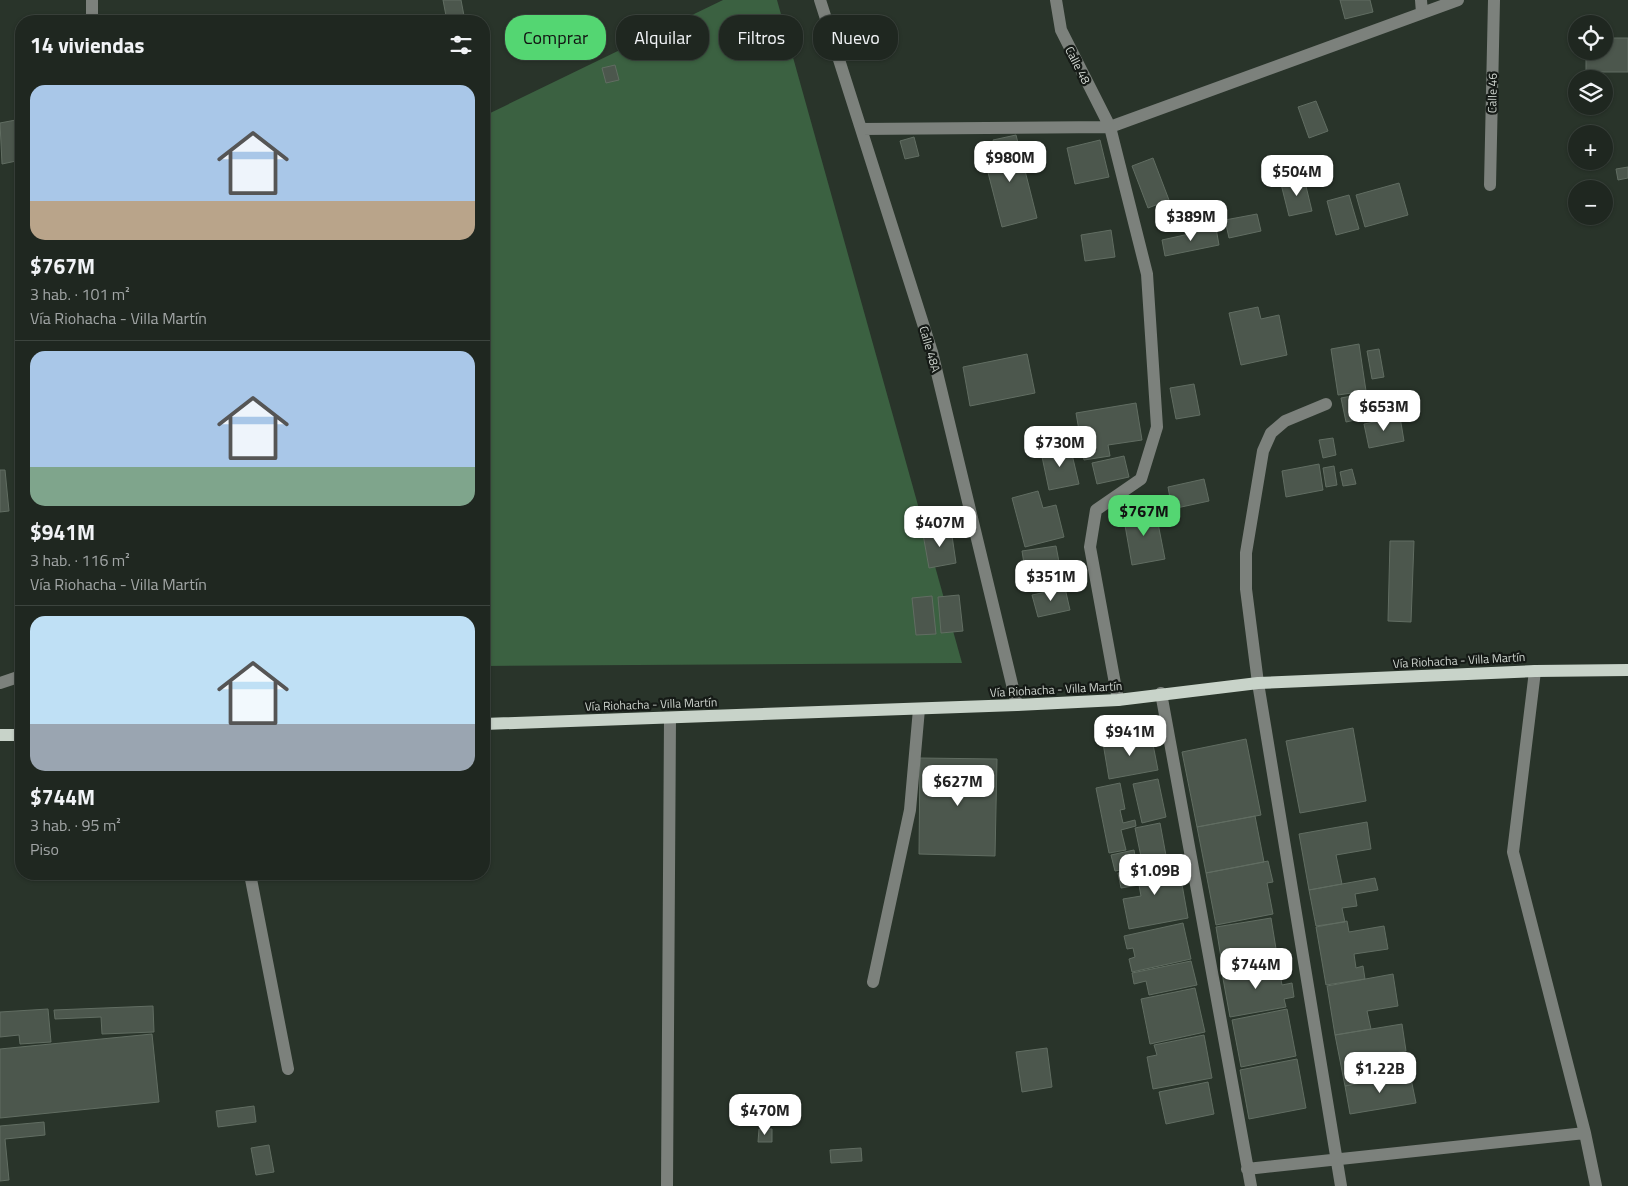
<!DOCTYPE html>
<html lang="es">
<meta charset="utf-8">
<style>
body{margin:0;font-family:"Titillium Web",sans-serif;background:#2c332d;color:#f1f3f6;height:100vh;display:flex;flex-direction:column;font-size:19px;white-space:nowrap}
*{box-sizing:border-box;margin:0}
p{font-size:16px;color:#a1a5a5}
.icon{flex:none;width:28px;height:28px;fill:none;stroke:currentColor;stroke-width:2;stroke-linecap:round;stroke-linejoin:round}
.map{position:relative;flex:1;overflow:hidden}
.side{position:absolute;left:15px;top:15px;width:475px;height:865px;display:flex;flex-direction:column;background:#1f2720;border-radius:20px;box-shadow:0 1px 4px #0004,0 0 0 1px #3c443e}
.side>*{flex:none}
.guide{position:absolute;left:505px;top:15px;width:475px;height:45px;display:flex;gap:10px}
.fabs{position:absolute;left:1568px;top:15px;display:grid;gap:10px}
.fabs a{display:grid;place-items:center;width:45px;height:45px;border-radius:50%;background:#1f2720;box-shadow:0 1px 4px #0004,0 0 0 1px #3c443e;font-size:25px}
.price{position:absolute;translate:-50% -42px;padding:0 11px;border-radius:10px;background:#fff;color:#222;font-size:16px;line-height:32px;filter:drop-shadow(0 1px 2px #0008)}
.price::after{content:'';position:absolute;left:50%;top:30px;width:15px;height:11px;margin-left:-8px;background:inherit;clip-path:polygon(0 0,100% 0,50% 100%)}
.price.current{background:#54d672;color:#111}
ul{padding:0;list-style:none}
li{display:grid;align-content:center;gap:10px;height:265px;padding:0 15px}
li+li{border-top:1px solid #3c443e}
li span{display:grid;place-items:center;height:155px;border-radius:15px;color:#555}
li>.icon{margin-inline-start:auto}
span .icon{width:90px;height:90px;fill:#fffc;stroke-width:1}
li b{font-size:21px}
h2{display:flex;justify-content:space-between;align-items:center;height:60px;padding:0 15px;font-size:21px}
.tag{padding:0 18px;border-radius:20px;background:#1f2720;box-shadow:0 1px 4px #0004,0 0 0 1px #3c443e;font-size:18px;line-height:45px}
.tag.current{background:#54d672;color:#111}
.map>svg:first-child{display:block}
.green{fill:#3b6141}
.building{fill:#4c574d;stroke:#616d62}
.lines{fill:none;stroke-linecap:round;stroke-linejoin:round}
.minor{stroke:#7c817c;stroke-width:12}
.major{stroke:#c8d3c9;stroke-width:12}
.labels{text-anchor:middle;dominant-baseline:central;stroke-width:4.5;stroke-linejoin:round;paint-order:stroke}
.street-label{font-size:12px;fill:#ced4ce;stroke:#151a16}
</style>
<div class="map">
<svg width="1628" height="1186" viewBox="0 0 1628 1186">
<rect width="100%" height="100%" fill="#29342a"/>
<path class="green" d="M723,0H777L962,663L484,666V116Z"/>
<path class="building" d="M443,0H461L465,21H447Z
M1340,0H1370L1373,12L1345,19Z
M1604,38H1628V72H1586V51H1604Z
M615,65L619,80L606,83L602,68Z
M1316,101L1328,131L1309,138L1298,107Z
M21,119V160L2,164L0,123Z
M1016,135L1037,218L1002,227L984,157L996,154L993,140Z
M914,137L919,156L905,159L900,141Z
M1100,140L1109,177L1075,184L1067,148Z
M1153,158L1169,200L1148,208L1132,166Z
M1628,167V178L1618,180L1616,169Z
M1304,178L1312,211L1289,216L1281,184Z
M1399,183L1408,215L1365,227L1356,195Z
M1349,195L1359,229L1336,235L1327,201Z
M1257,214L1261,231L1229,238L1225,220Z
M1216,228L1219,245L1165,256L1162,240Z
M1111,230L1115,257L1085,261L1081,235Z
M1258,307L1261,319L1279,315L1287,355L1241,365L1229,313Z
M1359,344L1366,391L1338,395L1331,349Z
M1379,349L1384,377L1372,379L1367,351Z
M1027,354L1035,393L970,406L963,367Z
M1194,384L1200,415L1176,419L1170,388Z
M1374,392L1379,415L1346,422L1341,398Z
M1136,403L1142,440L1108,445L1110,456L1084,460L1076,413Z
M1400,417L1404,441L1369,448L1364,424Z
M1333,438L1336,455L1323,458L1319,440Z
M1070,446L1079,484L1049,490L1041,452Z
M1124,456L1129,477L1097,484L1092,463Z
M1319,464L1323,490L1286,497L1282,471Z
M1334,466L1337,485L1326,487L1323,468Z
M1352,469L1356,484L1343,486L1340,472Z
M0,470H5L9,511L0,512Z
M1204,479L1209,501L1172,509L1168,487Z
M1038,491L1043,508L1056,505L1064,537L1025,547L1012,498Z
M1155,508L1165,559L1132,565L1123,514Z
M951,529L956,563L929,568L923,534Z
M1390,541H1414L1411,622L1388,621Z
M1056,546L1063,583L1028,589L1022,551Z
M1065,588L1070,610L1038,617L1032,595Z
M959,595L963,631L941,633L938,597Z
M932,596L936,634L916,635L912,598Z
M1353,728L1366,801L1300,813L1286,741Z
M1151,734L1158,770L1109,779L1103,743Z
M1246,739L1261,815L1197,827L1182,752Z
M920,758L997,759L995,856L919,854Z
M1158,779L1166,817L1142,823L1133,784Z
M1120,783L1125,809L1120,810L1123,823L1135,820L1136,826L1121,830L1126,850L1109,853L1096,788Z
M1255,816L1264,862L1206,873L1197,827Z
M1367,822L1371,849L1336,855L1342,884L1309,890L1299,834Z
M1160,823L1167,861L1143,866L1135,828Z
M1134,850L1137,867L1115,871L1111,855Z
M1268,861L1273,882L1267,883L1273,914L1216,925L1206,873Z
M1178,862L1188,918L1129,929L1123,899L1141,896L1139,885L1121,888L1118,873Z
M1375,878L1378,890L1355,894L1357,906L1342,908L1345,922L1316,926L1309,890Z
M1271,918L1278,961L1223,970L1216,927Z
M1347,921L1349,932L1384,926L1388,949L1354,954L1356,968L1363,966L1365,979L1326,985L1316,927Z
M1183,923L1191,959L1132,972L1129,959L1135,957L1133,948L1127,949L1124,936Z
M1191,961L1197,985L1149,995L1146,981L1134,984L1132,973Z
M1278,963L1282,985L1292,983L1294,997L1284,999L1286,1007L1230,1017L1222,973Z
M1393,974L1398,1006L1367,1011L1371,1029L1335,1035L1327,986Z
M1195,988L1205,1032L1150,1044L1141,999Z
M153,1006L154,1032L102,1034L101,1017L55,1019L54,1010Z
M48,1009L51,1042L20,1044L19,1035L0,1037V1012Z
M1287,1009L1296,1056L1241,1067L1232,1020Z
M1402,1024L1406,1051L1395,1053L1396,1061L1383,1063L1384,1066L1374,1068L1376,1080L1345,1086L1335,1035Z
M152,1034L159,1102L0,1118V1049Z
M1204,1035L1212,1078L1153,1089L1147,1057L1157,1055L1154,1045Z
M1047,1048L1052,1087L1022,1092L1016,1052Z
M1297,1059L1306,1108L1249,1119L1240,1070Z
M1410,1074L1416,1103L1350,1114L1345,1086Z
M1208,1082L1214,1114L1166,1124L1159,1092Z
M254,1106L256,1122L218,1127L216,1111Z
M44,1122L45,1135L5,1139L9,1180L0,1181V1126Z
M759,1129H772V1142H758Z
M269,1145L274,1172L256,1175L251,1148Z
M861,1148L862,1161L831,1163L830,1150Z"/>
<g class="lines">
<path class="minor" d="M92,0V21
M820,0L932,352L1017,705
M1056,0L1061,30L1110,127L1147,274L1157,427L1141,479L1096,510L1090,547L1118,700
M1421,0L1422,13
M861,129L1110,127L1458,0
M1490,185L1494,0
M1326,404L1285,421L1271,433L1263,451L1246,553V589L1258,683L1341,1186
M1535,671L1513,852L1585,1133L1596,1186
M0,683L21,676
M1161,693L1251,1186
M250,874L288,1069
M873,982L910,810L919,709
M1247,1169L1585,1133
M667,1186L670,718"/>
<path class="major" d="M484,724L1017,705L1118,700L1258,683L1535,671L1628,670
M0,735H21"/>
</g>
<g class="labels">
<g class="street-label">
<text transform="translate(1078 65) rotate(63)">Calle 48</text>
<text transform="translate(1492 93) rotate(-89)">Calle 46</text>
<text transform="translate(930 349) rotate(74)">Calle 48A</text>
<text transform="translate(1459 660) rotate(-3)">Vía Riohacha - Villa Martín</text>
<text transform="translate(1056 689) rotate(-3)">Vía Riohacha - Villa Martín</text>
<text transform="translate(651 704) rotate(-2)">Vía Riohacha - Villa Martín</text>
</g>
</g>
</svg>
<div class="fabs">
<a><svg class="icon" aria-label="locate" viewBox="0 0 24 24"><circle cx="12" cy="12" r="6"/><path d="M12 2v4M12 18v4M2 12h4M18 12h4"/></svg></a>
<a><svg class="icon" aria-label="layers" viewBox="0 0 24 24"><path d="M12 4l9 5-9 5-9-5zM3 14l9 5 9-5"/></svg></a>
<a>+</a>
<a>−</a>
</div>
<b class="price" style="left:1010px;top:183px">$980M</b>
<b class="price" style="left:1297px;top:197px">$504M</b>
<b class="price" style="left:1191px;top:242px">$389M</b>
<b class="price" style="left:1384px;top:432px">$653M</b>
<b class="price" style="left:1060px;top:468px">$730M</b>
<b class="price current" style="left:1144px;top:537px">$767M</b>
<b class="price" style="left:940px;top:548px">$407M</b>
<b class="price" style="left:1051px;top:602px">$351M</b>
<b class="price" style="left:1130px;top:757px">$941M</b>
<b class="price" style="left:958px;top:807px">$627M</b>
<b class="price" style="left:1155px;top:896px">$1.09B</b>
<b class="price" style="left:1256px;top:990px">$744M</b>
<b class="price" style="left:1380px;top:1094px">$1.22B</b>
<b class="price" style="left:765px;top:1136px">$470M</b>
<div class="guide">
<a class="tag current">Comprar</a>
<a class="tag">Alquilar</a>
<a class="tag">Filtros</a>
<a class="tag">Nuevo</a>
</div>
<section class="side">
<h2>14 viviendas<svg class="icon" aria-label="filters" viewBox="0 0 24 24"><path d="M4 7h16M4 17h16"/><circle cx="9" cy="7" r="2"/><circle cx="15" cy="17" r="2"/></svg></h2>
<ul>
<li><span style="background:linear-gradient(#a9c7e8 75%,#b9a48a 0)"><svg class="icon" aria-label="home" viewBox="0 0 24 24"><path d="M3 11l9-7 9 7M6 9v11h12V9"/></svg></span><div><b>$767M</b><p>3 hab. · 101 m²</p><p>Vía Riohacha - Villa Martín</p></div></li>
<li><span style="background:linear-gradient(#a9c7e8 75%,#7fa58c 0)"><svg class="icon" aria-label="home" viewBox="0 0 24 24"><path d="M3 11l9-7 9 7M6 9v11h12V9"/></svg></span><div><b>$941M</b><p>3 hab. · 116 m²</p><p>Vía Riohacha - Villa Martín</p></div></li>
<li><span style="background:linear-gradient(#bfe0f5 70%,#9aa5b1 0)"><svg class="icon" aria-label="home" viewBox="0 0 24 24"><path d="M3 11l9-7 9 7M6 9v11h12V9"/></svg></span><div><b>$744M</b><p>3 hab. · 95 m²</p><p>Piso</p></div></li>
</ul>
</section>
</div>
